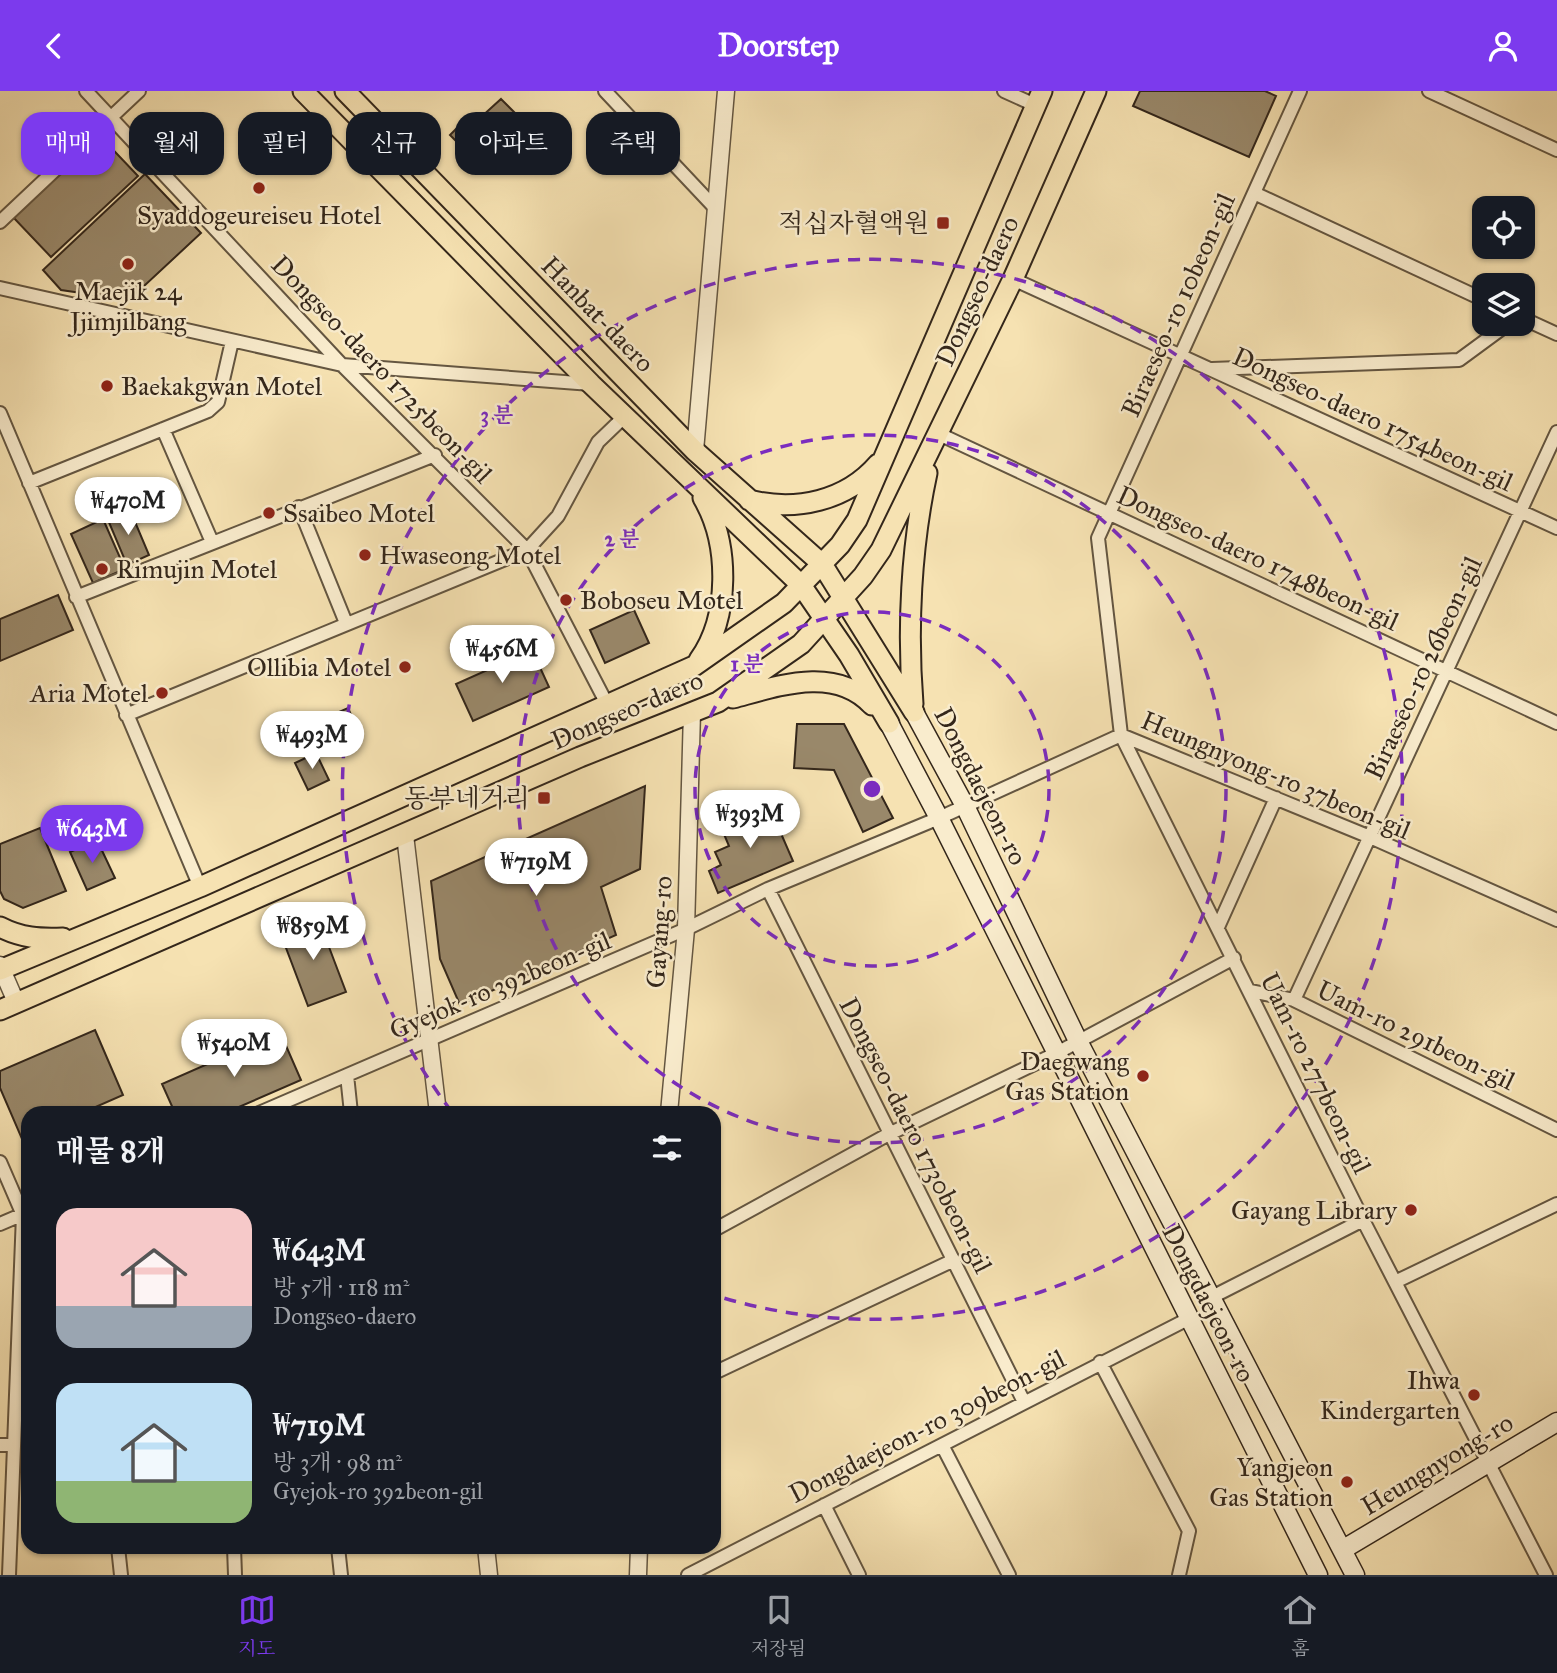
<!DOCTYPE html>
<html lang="ko">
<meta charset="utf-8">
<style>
body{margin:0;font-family:"IM FELL Great Primer","Noto Serif KR",serif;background:#242831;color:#f1f3f6;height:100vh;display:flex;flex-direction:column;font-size:26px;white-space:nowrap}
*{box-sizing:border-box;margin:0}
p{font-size:23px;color:#9ea1a6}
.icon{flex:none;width:38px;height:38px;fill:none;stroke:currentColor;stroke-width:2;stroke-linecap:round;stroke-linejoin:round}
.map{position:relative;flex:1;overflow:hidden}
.side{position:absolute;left:21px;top:1015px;width:700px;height:448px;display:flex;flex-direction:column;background:#171b24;border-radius:21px;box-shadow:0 2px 5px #0004}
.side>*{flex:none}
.top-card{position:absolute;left:21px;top:21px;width:700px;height:63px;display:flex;gap:14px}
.buttons{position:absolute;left:1472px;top:105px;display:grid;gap:14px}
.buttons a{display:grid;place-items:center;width:63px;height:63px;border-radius:14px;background:#171b24;box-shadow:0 2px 5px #0004;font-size:35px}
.price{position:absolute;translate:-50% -60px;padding:0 16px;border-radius:24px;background:#fff;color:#222;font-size:23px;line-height:46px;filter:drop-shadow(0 2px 4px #0008)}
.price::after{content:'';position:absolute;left:50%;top:42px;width:21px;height:16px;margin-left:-10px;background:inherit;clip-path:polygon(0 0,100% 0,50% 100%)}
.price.active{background:#7c3aed;color:#fff}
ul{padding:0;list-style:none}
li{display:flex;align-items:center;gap:21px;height:175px;padding:0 35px}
li span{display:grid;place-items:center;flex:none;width:196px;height:140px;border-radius:21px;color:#555}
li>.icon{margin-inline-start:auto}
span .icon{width:84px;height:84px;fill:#fffc;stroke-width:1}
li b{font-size:30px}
h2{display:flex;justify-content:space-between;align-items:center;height:84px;padding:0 35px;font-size:30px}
.chip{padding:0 24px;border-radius:21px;background:#171b24;box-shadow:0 2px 5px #0004;font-size:24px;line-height:63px}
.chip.active{background:#7c3aed;color:#fff}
header{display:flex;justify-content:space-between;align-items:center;height:91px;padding:0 35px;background:#7c3aed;color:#fff;font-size:32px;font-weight:700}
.tabs{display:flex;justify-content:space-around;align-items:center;height:98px;border-top:2px solid #363941;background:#171b24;font-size:19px;color:#9ea1a6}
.tabs a{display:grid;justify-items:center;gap:4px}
.tabs .active{color:#7c3aed}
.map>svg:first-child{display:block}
.building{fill:#99886a;stroke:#34271b;stroke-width:2}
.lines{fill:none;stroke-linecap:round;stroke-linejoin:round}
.minor-casing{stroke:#645641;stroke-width:16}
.tertiary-casing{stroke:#645641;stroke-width:19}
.secondary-casing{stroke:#34271b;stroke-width:21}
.primary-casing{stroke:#34271b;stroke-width:23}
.minor{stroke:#f9eccd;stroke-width:12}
.tertiary{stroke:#f9eccd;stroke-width:16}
.secondary{stroke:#f9eccd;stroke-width:18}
.primary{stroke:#f6e2b2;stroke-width:19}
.ring{fill:none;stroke:#7b2cbf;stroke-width:3.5;stroke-dasharray:12 9}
.poi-dot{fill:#8f2418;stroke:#f9eccd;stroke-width:2.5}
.labels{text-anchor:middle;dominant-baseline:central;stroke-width:5;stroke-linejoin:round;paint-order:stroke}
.poi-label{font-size:26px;fill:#34271b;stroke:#f9eccd;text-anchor:end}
.street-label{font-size:26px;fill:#34271b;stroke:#f9eccd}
.centre{fill:#7b2cbf;stroke:#f9eccd;stroke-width:3.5}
.ring-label{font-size:21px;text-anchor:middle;font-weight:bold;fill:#7b2cbf;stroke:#f9eccd;stroke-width:5;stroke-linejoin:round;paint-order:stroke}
</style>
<header><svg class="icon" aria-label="back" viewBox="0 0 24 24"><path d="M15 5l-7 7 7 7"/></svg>Doorstep<svg class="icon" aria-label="person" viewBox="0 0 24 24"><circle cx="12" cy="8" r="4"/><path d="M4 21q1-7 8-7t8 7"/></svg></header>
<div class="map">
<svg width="1557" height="1484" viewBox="0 0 1557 1484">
<rect width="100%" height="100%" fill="#f6e2b2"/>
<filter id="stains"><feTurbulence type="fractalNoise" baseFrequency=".00286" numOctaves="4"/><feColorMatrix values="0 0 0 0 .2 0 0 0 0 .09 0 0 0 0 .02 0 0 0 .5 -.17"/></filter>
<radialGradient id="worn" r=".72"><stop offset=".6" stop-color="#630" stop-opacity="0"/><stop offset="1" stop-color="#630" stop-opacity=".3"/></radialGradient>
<path class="building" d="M1140,0H1265L1276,5L1249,66L1133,15Z
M501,8L526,33L505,52L480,27Z
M470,24L488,43L468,62L450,44Z
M99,44L138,85L51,166L12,125Z
M487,48L502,64L485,81L470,65Z
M145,83L201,142L129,209L61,199L43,179Z
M130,419L149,464L127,474L108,429Z
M103,428L125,478L93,492L71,443Z
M58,504L73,539L0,570V528Z
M634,519L649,552L605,572L590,539Z
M532,559L549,596L473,630L456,593Z
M348,617L361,646L319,664L307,635Z
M797,633H844L893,727L863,741L834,679L794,677Z
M316,662L329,689L308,699L295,672Z
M645,695L640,778L601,796L616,844L460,914L440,868L431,790Z
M769,715L793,770L718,802L709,780L721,774L715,761L729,755L721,736Z
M40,737L66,800L23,817L4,808L0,800V753Z
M97,749L115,787L87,799L70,761Z
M318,827L346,901L308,915L280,841Z
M95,939L123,1004L82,1022H28V1045L22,1048L0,997V980Z
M280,941L301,989L225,1022H175L162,993Z"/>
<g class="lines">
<g class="minor-casing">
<path id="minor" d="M86,0L342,274L527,459L608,615
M605,0L717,119
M1004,0L1035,14
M1300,0L1098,447L1121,644L1363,1129L1546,1484
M1429,0L1557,59
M1254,102L1484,209
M0,131L139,0
M1013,188L1557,437
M0,197L342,274L591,293
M1522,227L1557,243
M1212,278L1459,269L1508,233
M0,322L200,796
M163,338L212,451
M939,343L1557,632
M29,392L208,320L218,311L232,250
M299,416L346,532
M76,506L435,364
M126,624L527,459L558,425L598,351L624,326
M768,798L1023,1309
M1218,836L1276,707
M1251,900L1294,909L1557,1039
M1294,909L1557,341
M347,984L351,1022
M259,1022L686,838L768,798L939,727L1121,644L1370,746L1557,829
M0,1071L23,1124L9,1484
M0,1133L28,1121
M714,1139L889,1043L1055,963L1234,867
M1395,1191L1557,1113
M1212,1206L1363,1129
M1100,1271L1189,1440L1179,1484
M714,1282L954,1169
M0,1354H14
M942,1354L1009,1484
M824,1414L859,1484
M118,1456L121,1484
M234,1456L235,1484
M338,1456L341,1484
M688,1484L1188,1228"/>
</g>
<g class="tertiary-casing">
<path id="tertiary" d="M695,360L726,0
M405,744L438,1022
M0,874L16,911
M669,1022L686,838L692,621
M486,1456L489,1484
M638,1484L639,1456"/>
</g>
<g class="secondary-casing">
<path id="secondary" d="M914,621L965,715L1078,950L1355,1484
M889,632L939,727L1318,1484
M1342,1459L1557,1331"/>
</g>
<g class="primary-casing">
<path id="primary" d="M303,0L591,293L801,494L849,564L889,632
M345,0L695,360L822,473L914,621
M749,409C796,421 846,410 878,373
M699,569C730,526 730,453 703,407
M733,607C778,595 835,574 872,614
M913,613C907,538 911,456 927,382
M0,836C21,847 40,848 63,847
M0,879L200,796L694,575L784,512L840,454L857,429L1042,0
M0,919L580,666L718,611L801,553L863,485L881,459L1013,188L1096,0"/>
</g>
<use href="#minor" class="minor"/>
<use href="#tertiary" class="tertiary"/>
<use href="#secondary" class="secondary"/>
<use href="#primary" class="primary"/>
</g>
<g class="ring">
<circle cx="872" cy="698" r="177"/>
<circle cx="872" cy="698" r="354"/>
<path d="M452 1021A530 530 0 1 1 717 1205"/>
</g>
<g class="poi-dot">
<circle cx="259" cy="97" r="7"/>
<rect x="936" y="125" width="14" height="14" rx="3.5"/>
<circle cx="128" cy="173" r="7"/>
<circle cx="107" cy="295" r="7"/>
<circle cx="269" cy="422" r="7"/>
<circle cx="365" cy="464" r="7"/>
<circle cx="102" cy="478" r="7"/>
<circle cx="566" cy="509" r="7"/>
<circle cx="405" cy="576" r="7"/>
<circle cx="162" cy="602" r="7"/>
<rect x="537" y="700" width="14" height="14" rx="3.5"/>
<circle cx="1143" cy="985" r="7"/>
<circle cx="1411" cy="1119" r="7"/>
<circle cx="1474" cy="1304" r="7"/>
<circle cx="1347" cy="1391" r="7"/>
</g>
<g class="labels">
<g class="poi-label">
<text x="259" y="124" text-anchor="middle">Syaddogeureiseu Hotel</text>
<text x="929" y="132">적십자혈액원</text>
<text x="128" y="200" text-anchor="middle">Maejik 24<tspan x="128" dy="30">Jjimjilbang</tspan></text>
<text x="121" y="295" text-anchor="start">Baekakgwan Motel</text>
<text x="283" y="422" text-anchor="start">Ssaibeo Motel</text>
<text x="379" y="464" text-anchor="start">Hwaseong Motel</text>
<text x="116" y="478" text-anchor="start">Rimujin Motel</text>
<text x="580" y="509" text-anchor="start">Boboseu Motel</text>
<text x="391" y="576">Ollibia Motel</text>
<text x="148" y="602">Aria Motel</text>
<text x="530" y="707">동부네거리</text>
<text x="1129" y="970">Daegwang<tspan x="1129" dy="30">Gas Station</tspan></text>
<text x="1397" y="1119">Gayang Library</text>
<text x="1460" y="1289">Ihwa<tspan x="1460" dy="30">Kindergarten</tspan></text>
<text x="1333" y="1376">Yangjeon<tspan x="1333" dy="30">Gas Station</tspan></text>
</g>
<g class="street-label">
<text transform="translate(977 200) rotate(-65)">Dongseo-daero</text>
<text transform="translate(1178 214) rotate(-66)">Biraeseo-ro 10beon-gil</text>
<text transform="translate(598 223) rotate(46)">Hanbat-daero</text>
<text transform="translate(382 278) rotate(46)">Dongseo-daero 1725beon-gil</text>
<text transform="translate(1373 328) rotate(25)">Dongseo-daero 1754beon-gil</text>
<text transform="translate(1258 467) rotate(25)">Dongseo-daero 1748beon-gil</text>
<text transform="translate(1423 577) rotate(-65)">Biraeseo-ro 26beon-gil</text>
<text transform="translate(627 619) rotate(-23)">Dongseo-daero</text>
<text transform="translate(1276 684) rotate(23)">Heungnyong-ro 37beon-gil</text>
<text transform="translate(981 695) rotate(63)">Dongdaejeon-ro</text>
<text transform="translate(659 841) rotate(-86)">Gayang-ro</text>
<text transform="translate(500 894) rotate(-23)">Gyejok-ro 392beon-gil</text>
<text transform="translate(1416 944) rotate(26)">Uam-ro 291beon-gil</text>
<text transform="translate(1316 982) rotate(64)">Uam-ro 277beon-gil</text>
<text transform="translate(916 1044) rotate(63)">Dongseo-daero 1730beon-gil</text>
<text transform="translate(1209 1212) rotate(63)">Dongdaejeon-ro</text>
<text transform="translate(927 1335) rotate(-27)">Dongdaejeon-ro 309beon-gil</text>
<text transform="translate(1437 1373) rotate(-31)">Heungnyong-ro</text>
</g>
</g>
<circle cx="872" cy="698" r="10" class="centre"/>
<g class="ring-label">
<text x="497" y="331">3 분</text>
<text x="622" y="455">2 분</text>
<text x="747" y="580">1 분</text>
</g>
<rect width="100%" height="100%" filter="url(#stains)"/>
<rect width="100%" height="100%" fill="url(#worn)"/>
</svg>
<div class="buttons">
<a><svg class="icon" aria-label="locate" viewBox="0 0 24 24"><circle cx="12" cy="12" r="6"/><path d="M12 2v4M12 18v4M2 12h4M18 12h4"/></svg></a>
<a><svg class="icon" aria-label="layers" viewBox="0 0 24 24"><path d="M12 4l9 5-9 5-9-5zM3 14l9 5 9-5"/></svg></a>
</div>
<b class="price" style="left:128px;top:446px">₩470M</b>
<b class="price" style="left:502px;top:594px">₩456M</b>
<b class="price" style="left:312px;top:680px">₩493M</b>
<b class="price" style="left:750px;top:759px">₩393M</b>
<b class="price active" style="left:92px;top:774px">₩643M</b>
<b class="price" style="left:536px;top:807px">₩719M</b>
<b class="price" style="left:313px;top:871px">₩859M</b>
<b class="price" style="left:234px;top:988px">₩540M</b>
<div class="top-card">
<a class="chip active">매매</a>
<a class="chip">월세</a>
<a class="chip">필터</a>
<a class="chip">신규</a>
<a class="chip">아파트</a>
<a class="chip">주택</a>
</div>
<section class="side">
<h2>매물 8개<svg class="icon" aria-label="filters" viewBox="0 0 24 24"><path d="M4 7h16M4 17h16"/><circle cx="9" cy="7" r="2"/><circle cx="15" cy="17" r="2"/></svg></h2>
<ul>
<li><span style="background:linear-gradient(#f6c9c9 70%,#9aa5b1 0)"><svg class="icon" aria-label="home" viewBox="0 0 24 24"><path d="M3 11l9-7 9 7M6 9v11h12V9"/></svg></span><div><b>₩643M</b><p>방 5개 · 118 m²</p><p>Dongseo-daero</p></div></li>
<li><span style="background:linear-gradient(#bfe0f5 70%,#8fb573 0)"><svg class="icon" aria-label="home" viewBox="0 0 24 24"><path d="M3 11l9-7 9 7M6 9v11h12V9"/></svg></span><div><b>₩719M</b><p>방 3개 · 98 m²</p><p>Gyejok-ro 392beon-gil</p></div></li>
</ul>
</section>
</div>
<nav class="tabs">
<a class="active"><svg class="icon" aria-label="map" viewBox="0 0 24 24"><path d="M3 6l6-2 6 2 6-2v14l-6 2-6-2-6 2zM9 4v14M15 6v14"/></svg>지도</a>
<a><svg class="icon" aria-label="saved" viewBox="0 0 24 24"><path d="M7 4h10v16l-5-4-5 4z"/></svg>저장됨</a>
<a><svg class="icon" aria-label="home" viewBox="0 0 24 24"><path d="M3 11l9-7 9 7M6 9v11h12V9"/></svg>홈</a>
</nav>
